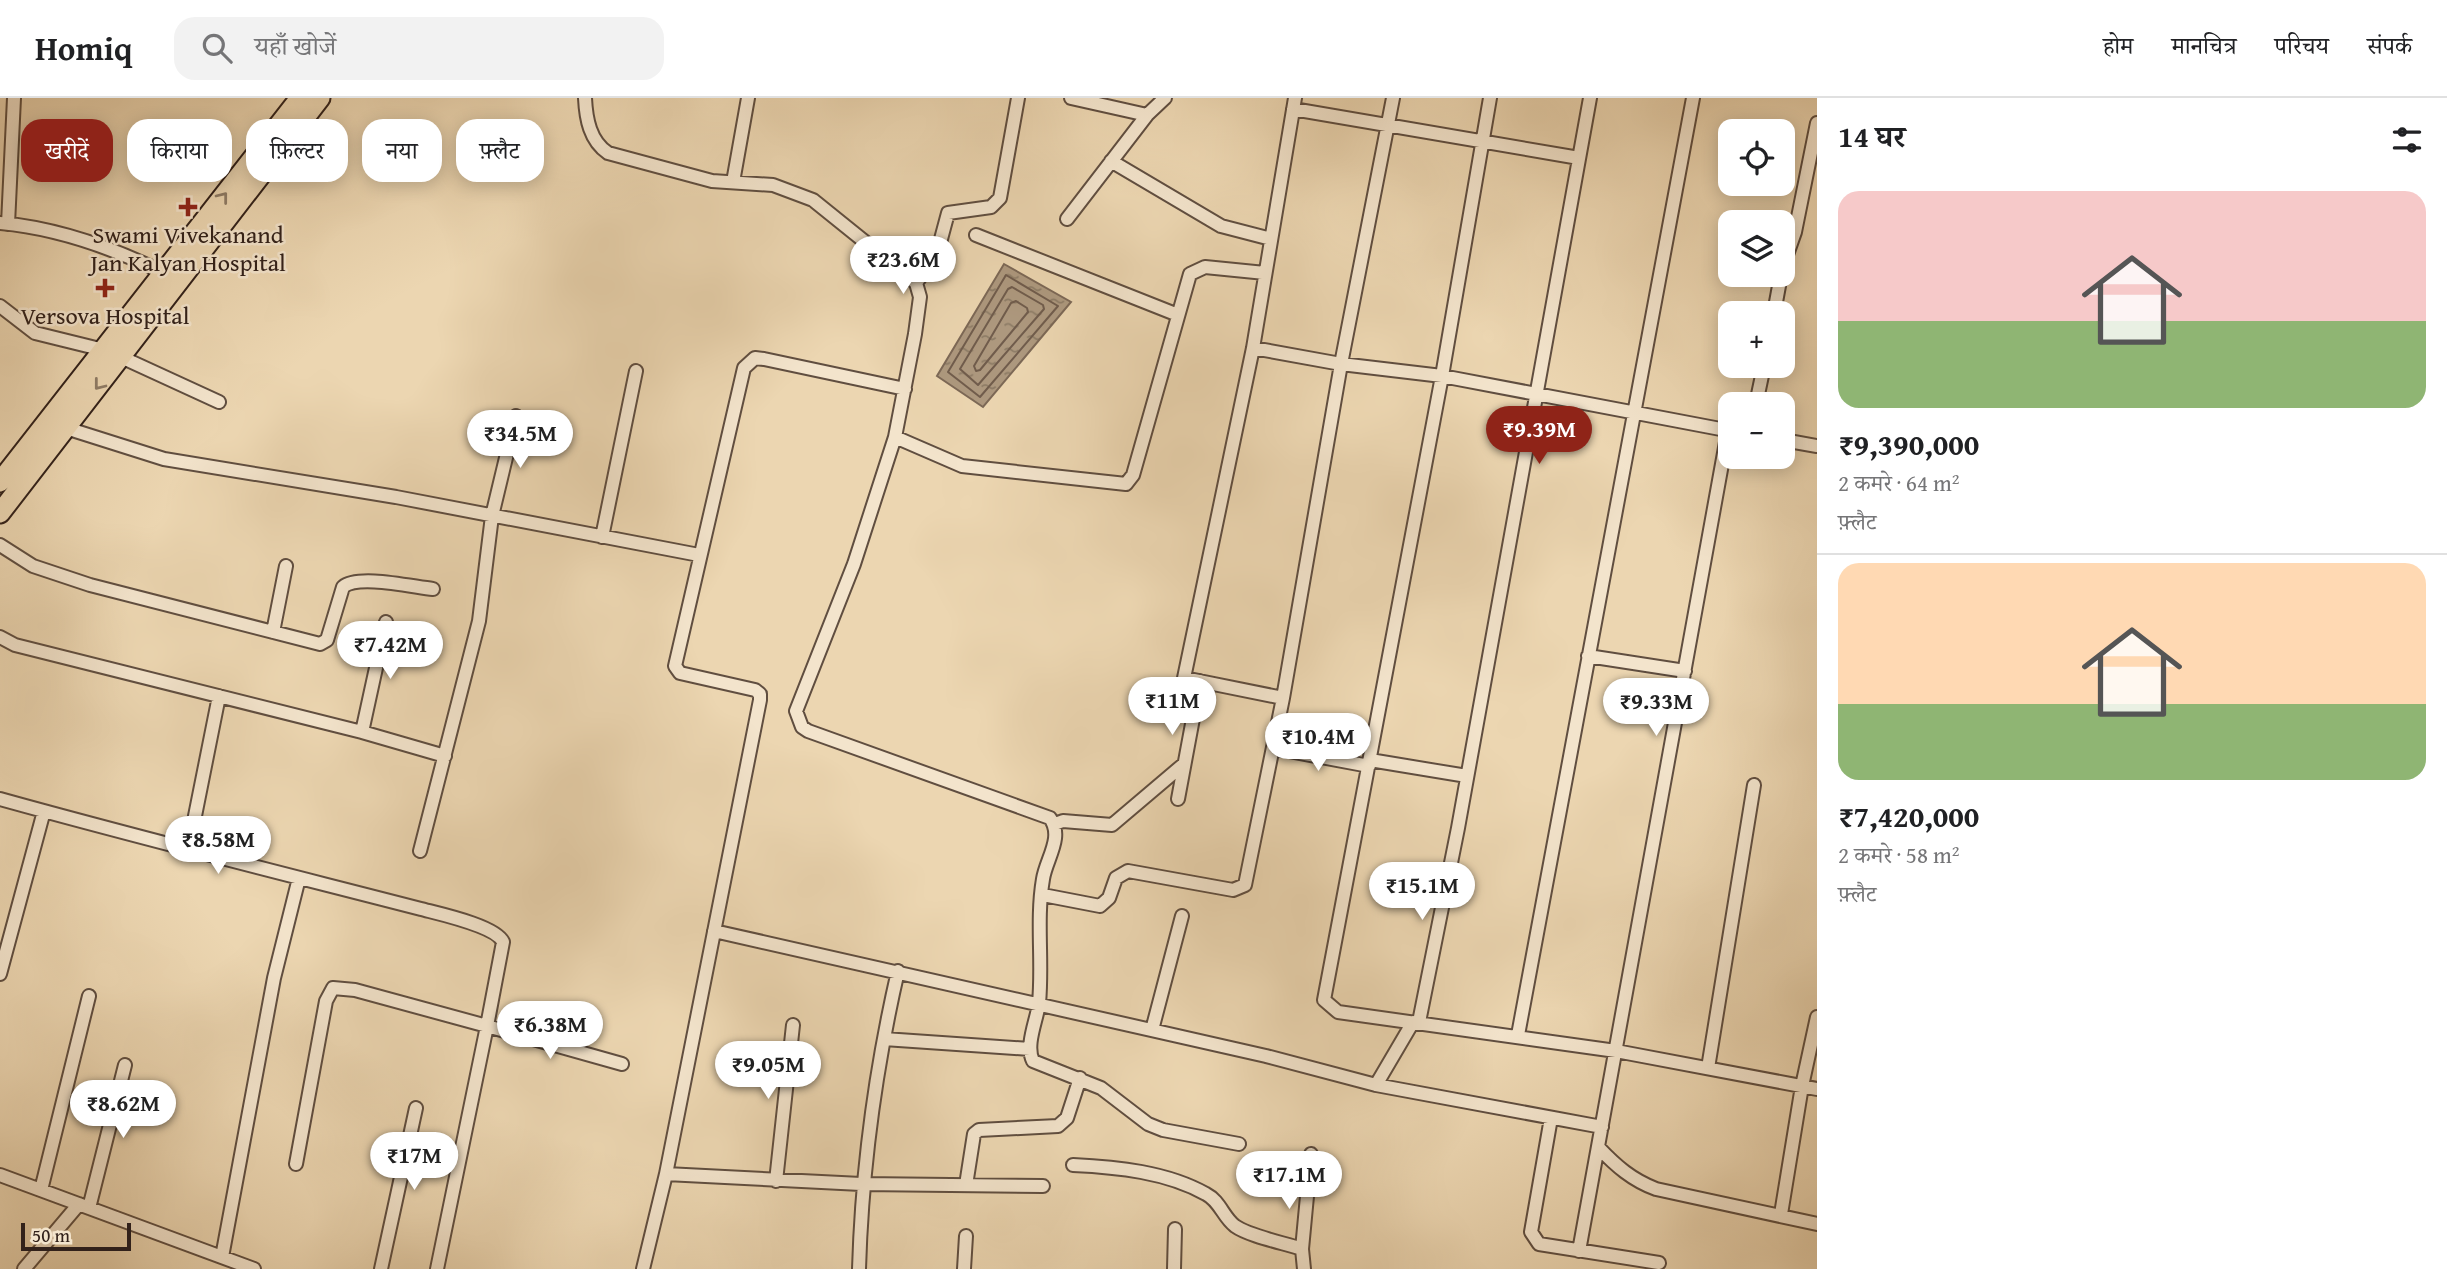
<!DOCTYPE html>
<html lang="hi">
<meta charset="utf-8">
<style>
body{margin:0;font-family:"Gentium Book Plus","Noto Serif Devanagari",serif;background:#f2f2f2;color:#202124;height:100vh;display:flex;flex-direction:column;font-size:26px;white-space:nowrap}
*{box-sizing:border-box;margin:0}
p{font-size:23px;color:#757577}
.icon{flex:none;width:38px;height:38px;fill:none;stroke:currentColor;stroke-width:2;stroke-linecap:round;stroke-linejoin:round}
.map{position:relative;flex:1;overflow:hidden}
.sheet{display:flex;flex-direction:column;background:#fff;width:630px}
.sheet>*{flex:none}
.hud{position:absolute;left:21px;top:21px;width:665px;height:63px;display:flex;gap:14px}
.fabs{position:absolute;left:1718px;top:21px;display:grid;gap:14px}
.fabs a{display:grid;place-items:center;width:77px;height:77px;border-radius:14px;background:#fff;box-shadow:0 4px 18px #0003;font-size:35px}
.scale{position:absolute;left:21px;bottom:18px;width:110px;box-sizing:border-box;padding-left:7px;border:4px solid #32211a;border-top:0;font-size:19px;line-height:24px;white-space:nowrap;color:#32211a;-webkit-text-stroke:5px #f3e4cc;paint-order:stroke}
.price{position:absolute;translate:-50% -60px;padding:0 16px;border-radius:24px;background:#fff;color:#222;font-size:23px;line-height:46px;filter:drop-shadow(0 2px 4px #0008)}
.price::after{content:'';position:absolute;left:50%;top:42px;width:21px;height:16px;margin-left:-10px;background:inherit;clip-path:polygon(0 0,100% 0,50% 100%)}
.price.active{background:#8f2418;color:#fff}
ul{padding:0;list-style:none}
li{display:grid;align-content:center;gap:14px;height:371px;padding:0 21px}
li+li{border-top:2px solid #e0e0e0}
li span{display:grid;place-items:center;height:217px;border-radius:21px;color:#555}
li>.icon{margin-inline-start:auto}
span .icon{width:126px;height:126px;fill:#fffc;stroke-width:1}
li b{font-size:30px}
h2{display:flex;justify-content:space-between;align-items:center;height:84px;padding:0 21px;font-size:30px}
.pill{padding:0 24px;border-radius:21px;background:#fff;box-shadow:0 4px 18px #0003;font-size:24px;line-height:63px}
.pill.active{background:#8f2418;color:#fff}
header{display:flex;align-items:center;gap:42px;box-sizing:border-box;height:98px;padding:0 35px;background:#fff;border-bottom:2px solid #e0e0e0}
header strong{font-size:33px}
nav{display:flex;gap:38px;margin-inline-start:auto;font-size:24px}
.search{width:490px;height:63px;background:#f2f2f2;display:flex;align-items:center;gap:18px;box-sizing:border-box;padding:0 24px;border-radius:21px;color:#757577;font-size:26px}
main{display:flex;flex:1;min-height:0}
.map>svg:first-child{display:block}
.water{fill:url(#water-ripples);stroke:#7c6856;stroke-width:2}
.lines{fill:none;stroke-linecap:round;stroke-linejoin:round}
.shore{stroke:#705c4c;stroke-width:2}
.minor-casing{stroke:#604e40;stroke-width:16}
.primary-casing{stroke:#32211a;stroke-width:23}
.minor{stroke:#f3e4cc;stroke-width:12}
.primary{stroke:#ecd6b1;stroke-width:19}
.oneway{stroke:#8f7c66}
.poi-dot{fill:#8f2418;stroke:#f3e4cc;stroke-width:2.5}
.labels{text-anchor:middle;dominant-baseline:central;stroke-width:5;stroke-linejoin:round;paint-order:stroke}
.poi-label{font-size:24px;fill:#32211a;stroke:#f3e4cc}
</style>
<header>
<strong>Homiq</strong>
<div class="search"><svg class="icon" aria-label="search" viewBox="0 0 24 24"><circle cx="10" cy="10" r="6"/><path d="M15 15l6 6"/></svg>यहाँ खोजें</div>
<nav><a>होम</a><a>मानचित्र</a><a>परिचय</a><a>संपर्क</a></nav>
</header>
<main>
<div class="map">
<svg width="1817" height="1171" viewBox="0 0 1817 1171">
<defs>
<pattern id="water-ripples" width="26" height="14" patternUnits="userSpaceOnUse" patternTransform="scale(1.75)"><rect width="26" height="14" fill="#ad987e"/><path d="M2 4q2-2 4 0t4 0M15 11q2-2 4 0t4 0" fill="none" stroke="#8d7c66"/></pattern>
</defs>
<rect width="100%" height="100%" fill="#ecd6b1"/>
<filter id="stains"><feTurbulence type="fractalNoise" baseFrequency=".00286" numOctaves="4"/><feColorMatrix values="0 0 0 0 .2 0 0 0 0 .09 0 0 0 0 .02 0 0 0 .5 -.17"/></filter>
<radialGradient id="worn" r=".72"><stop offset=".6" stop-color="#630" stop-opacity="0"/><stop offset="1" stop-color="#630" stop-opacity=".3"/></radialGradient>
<path class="water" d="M1004,166L1071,204L983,309L937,278Z"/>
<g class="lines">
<path class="shore" d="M1006,177L1058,208L980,299L948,274Z
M1012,189L1043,207L1044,211L978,287L960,271L1008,191Z
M1016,203L1027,210L1028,214L980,272L976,273L974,268L1011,205Z"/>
<g class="minor-casing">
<path id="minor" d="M585,0C586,21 590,43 608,55L712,83L773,87L813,102L916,185L920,199L915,236L895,339L854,466L796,613L802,629L808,633L1050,720C1064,739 1046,761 1043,781C1036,822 1043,864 1039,905C1037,922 1025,947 1033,963L1101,990L1148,1026L1163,1032L1239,1046
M1071,0L1147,17
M1490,0L1442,278L1324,902L1338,914L1616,953L1817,991
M1293,11L1579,60
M1111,63L1221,128L1271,141
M733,84L748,0
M1067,121L1147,17L1165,0
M0,125C57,130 113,150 164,175
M8,126L14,0
M976,137L1178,217
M1783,168L1795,134L1817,25
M916,185L937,156L948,115L991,109L1000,100L1018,0
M0,208L35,235L104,252
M1774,215L1781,177
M1253,250L1341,266L1442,278L1731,333
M121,259L219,304
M1756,306L1764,268
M66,330L164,361L396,399L699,457
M895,339L962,368L1126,386L1133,377L1190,176L1205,169L1265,175
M1783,342L1817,348
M602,439L636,273
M0,447L33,468L90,487L320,546L327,542L343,489C358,476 413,489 433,491
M273,534L286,468
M0,539L15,547L362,634L445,658
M1588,558L1685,573
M1283,600L1184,580L1253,250L1295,0
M362,634L386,524
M1273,650L1369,668
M1370,662L1467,678
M0,701C140,740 281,775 421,811C440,816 496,828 503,844L487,928L622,966
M1178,701L1200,583
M1055,726L1063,723L1112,727L1184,666
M188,753L219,598
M420,753L479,523L492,418L516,318
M1043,797L1100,808L1109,800L1116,780L1128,773L1233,792L1245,787L1283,600L1341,266L1393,0
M714,833L1266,958L1376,987L1602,1029
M0,876L44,713
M1419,924L1458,730L1590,0
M1152,932L1182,818
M1518,937L1693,0
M884,941L1030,951
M1708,970L1754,687
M1376,987L1413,924
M1551,1020L1531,1134L1539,1146L1659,1165
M1598,1049C1616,1068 1632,1082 1656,1091L1817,1126
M296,1066L326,903L333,890L355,892L487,928L437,1171
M1073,1067C1117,1069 1167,1074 1206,1096C1220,1103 1223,1119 1235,1128C1249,1138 1284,1145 1302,1151
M666,1076L760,602V596L755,592L680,575L675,568L744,270L755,260L764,261L905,291
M0,1077L254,1171
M776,1083L793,927
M966,1087L974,1036L979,1032L1058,1028L1067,1020L1080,980
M41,1092L89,898
M89,1110L125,967
M1781,1116L1802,988L1817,919
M1579,1153L1728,333
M222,1159L274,880L299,780
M24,1171L79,1106
M381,1171L416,1010
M643,1171L666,1076L861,1086L1043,1088
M859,1171C862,1069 875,973 898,873
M964,1171L966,1138
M1174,1171L1175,1131
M1304,1171L1302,1151L1311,1056"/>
</g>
<g class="primary-casing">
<path id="primary" d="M0,384L300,0
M0,415L320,0"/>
</g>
<use href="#minor" class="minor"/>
<use href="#primary" class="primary"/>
</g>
<defs><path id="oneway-chevron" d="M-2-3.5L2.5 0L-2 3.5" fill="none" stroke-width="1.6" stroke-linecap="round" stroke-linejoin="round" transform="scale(1.75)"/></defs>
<g class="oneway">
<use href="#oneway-chevron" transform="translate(223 99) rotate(-52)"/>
<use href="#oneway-chevron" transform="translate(99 287) rotate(128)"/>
</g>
<g class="poi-dot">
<path d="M184.5 98.5h7v7h7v7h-7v7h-7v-7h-7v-7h7z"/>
<path d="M101.5 179.5h7v7h7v7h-7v7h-7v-7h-7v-7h7z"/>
</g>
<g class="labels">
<g class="poi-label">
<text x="188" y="136">Swami Vivekanand<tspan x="188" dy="28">Jan Kalyan Hospital</tspan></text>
<text x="105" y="217">Versova Hospital</text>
</g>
</g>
<rect width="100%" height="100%" filter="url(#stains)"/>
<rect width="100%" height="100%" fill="url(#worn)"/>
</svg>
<div class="fabs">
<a><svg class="icon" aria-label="locate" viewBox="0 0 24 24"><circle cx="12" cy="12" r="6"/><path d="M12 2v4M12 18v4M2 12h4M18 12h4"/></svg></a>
<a><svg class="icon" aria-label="layers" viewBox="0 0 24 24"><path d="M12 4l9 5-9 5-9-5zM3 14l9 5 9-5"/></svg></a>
<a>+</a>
<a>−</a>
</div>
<div class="scale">50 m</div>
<b class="price" style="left:903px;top:198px">₹23.6M</b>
<b class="price active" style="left:1539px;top:368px">₹9.39M</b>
<b class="price" style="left:520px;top:372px">₹34.5M</b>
<b class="price" style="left:390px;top:583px">₹7.42M</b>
<b class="price" style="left:1172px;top:639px">₹11M</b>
<b class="price" style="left:1656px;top:640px">₹9.33M</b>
<b class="price" style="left:1318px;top:675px">₹10.4M</b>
<b class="price" style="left:218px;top:778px">₹8.58M</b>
<b class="price" style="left:1422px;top:824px">₹15.1M</b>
<b class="price" style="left:550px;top:963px">₹6.38M</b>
<b class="price" style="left:768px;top:1003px">₹9.05M</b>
<b class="price" style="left:123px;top:1042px">₹8.62M</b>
<b class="price" style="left:414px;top:1094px">₹17M</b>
<b class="price" style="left:1289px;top:1113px">₹17.1M</b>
<div class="hud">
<a class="pill active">खरीदें</a>
<a class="pill">किराया</a>
<a class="pill">फ़िल्टर</a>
<a class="pill">नया</a>
<a class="pill">फ़्लैट</a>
</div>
</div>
<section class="sheet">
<h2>14 घर<svg class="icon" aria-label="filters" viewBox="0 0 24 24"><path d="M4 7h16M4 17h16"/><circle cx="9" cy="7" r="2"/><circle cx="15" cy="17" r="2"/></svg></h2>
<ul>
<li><span style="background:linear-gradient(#f6c9c9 60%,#8fb573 0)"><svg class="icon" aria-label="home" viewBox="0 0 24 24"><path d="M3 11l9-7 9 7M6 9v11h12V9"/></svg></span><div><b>₹9,390,000</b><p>2 कमरे · 64 m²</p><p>फ़्लैट</p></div></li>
<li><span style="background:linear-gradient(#ffd9b3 65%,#8fb573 0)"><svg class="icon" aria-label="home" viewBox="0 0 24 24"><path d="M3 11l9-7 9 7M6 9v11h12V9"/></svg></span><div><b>₹7,420,000</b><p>2 कमरे · 58 m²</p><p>फ़्लैट</p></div></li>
</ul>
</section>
</main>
